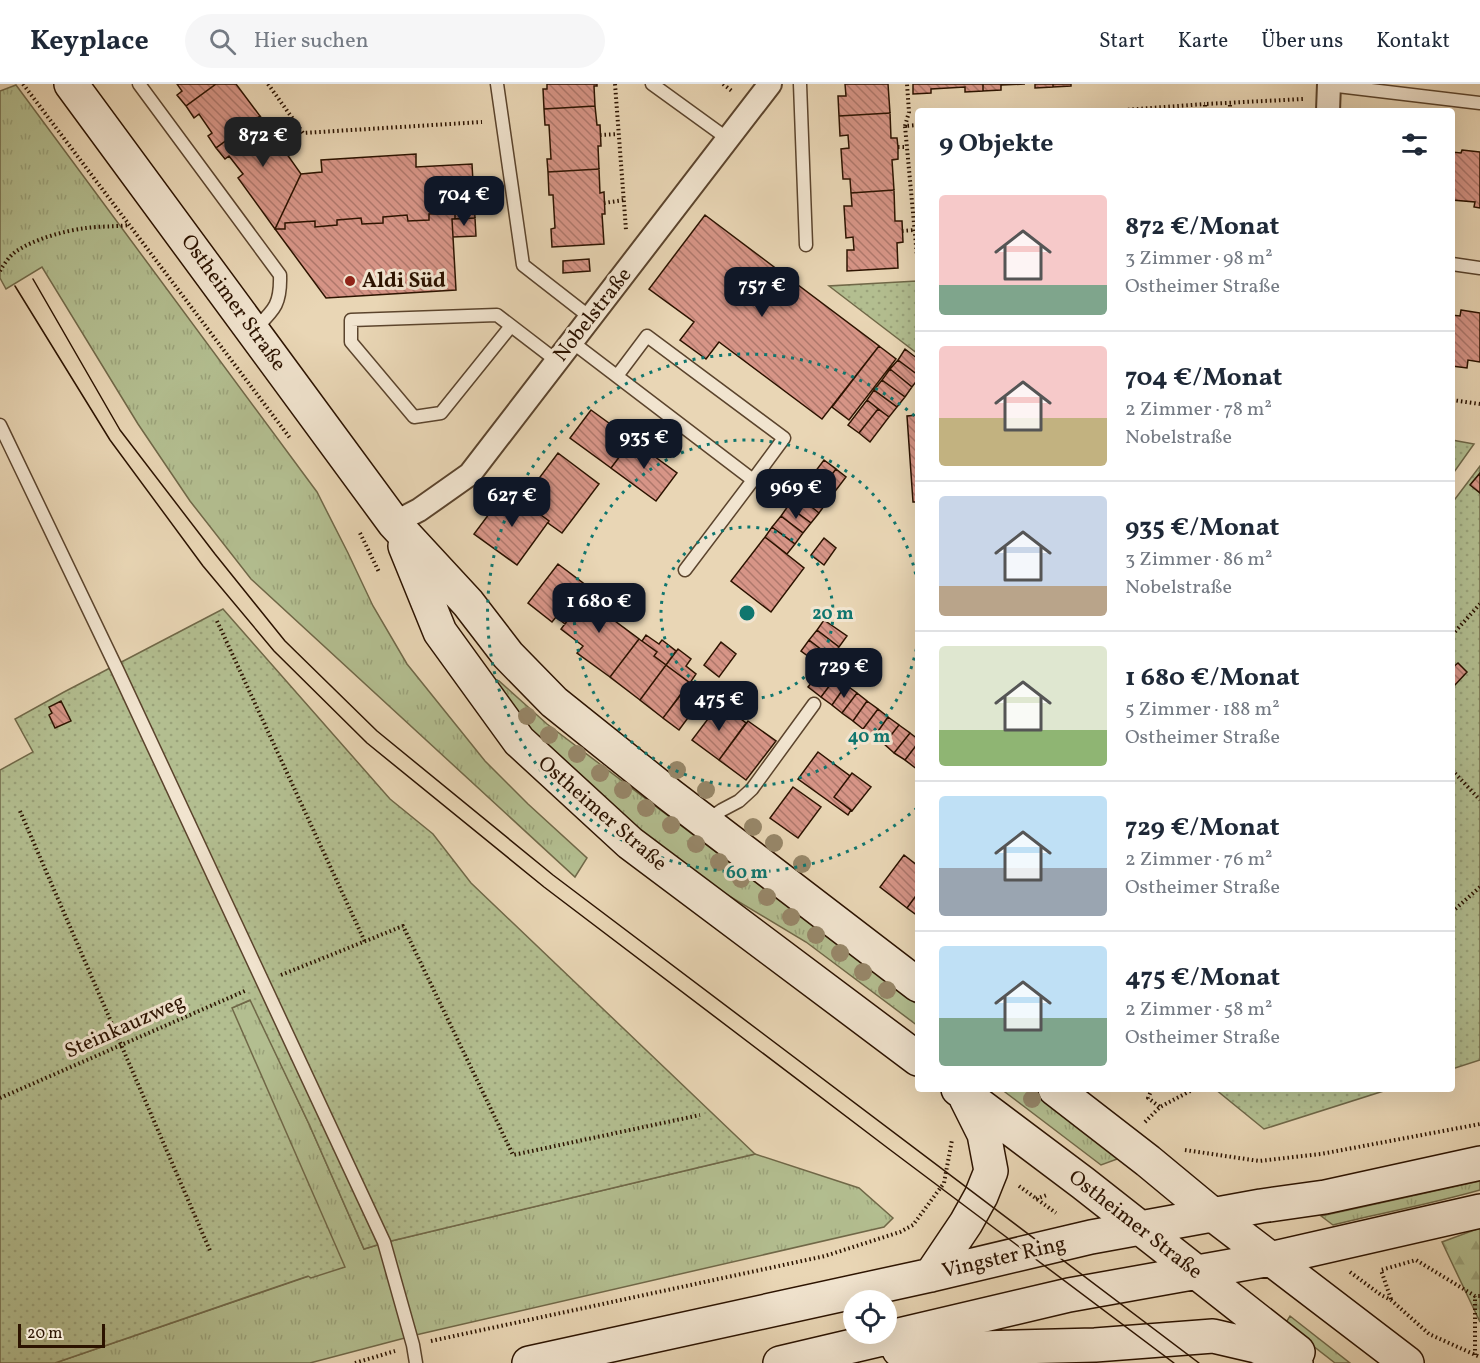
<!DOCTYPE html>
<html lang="de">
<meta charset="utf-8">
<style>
body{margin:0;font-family:Vollkorn,serif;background:#f6f6f7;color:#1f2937;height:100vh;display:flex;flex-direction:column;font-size:22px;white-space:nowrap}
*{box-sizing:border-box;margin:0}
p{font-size:20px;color:#747a83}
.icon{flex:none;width:33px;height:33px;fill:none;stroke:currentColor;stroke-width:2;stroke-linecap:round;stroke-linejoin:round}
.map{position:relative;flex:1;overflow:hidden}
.sheet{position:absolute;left:915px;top:24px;width:540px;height:984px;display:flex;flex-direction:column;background:#fff;border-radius:6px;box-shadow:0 6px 24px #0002}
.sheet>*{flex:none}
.buttons{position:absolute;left:843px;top:1206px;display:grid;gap:12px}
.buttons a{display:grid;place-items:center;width:54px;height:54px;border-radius:50%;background:#fff;box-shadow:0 6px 24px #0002;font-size:30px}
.scale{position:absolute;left:18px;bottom:15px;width:87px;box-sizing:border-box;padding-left:6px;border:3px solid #2c1300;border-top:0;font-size:16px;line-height:21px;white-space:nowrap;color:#2c1300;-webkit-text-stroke:4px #f1e4cf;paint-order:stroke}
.price{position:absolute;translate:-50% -51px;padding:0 14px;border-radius:12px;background:#111827;color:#fff;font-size:20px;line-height:39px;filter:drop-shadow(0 2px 3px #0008)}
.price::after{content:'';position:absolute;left:50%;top:36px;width:18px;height:14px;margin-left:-9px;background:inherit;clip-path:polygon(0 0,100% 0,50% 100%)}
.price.current{background:#222;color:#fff}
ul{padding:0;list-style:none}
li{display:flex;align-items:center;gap:18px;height:150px;padding:0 24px}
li+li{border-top:2px solid #e0e1e3}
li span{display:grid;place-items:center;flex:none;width:168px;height:120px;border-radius:6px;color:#555}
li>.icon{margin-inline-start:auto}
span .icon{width:72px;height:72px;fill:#fffc;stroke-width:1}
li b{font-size:26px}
h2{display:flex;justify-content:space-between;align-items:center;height:72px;padding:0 24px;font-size:26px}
header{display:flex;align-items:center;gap:36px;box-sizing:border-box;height:84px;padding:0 30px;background:#fff;border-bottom:2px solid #e0e1e3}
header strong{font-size:28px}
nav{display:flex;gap:33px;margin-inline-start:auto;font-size:21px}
.search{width:420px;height:54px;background:#f6f6f7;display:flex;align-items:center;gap:15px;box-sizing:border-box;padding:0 21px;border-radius:33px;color:#747a83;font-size:22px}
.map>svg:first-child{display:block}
.grass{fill:url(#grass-tufts);stroke:#706848;stroke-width:1.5}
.forest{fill:url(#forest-firs);stroke:#706848;stroke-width:1.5}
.park{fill:url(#park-dots);stroke:#706848;stroke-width:1.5}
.building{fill:url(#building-back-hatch);stroke:#2c1300;stroke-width:1.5}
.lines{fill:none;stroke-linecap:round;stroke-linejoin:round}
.service-casing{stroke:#5b442d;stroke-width:15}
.minor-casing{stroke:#5b442d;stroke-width:26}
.secondary-casing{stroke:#2c1300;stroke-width:36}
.path{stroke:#2c1300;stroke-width:4;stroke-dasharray:1.5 3;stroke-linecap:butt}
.service{stroke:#f1e4cf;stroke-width:12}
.minor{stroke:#f1e4cf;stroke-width:22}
.secondary{stroke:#f1e4cf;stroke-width:33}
.tram{stroke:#2c1300;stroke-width:1.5}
.tree{fill:#978769}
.ring{fill:none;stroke:#0f766e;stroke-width:3;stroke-dasharray:3 6}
.poi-dot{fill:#8f2418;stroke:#f1e4cf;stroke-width:2}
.labels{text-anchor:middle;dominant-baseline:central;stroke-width:6;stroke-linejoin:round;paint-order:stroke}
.poi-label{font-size:21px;font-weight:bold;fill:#2c1300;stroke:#f1e4cf;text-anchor:start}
.street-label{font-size:21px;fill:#2c1300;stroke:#f1e4cf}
.centre{fill:#0f766e;stroke:#f1e4cf;stroke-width:3}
.ring-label{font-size:18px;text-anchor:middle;font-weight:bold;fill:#0f766e;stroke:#f1e4cf;stroke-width:6;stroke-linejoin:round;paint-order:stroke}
</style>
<header>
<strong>Keyplace</strong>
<div class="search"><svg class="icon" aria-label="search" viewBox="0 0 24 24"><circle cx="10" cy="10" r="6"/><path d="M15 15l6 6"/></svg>Hier suchen</div>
<nav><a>Start</a><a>Karte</a><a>Über uns</a><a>Kontakt</a></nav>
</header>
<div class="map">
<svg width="1480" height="1279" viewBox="0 0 1480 1279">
<defs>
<pattern id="grass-tufts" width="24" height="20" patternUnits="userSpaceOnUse" patternTransform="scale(1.5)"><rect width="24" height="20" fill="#b3be90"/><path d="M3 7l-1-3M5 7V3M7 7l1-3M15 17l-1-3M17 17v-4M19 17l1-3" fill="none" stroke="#9aa27a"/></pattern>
<pattern id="forest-firs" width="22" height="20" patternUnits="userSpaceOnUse" patternTransform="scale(1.5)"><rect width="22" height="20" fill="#b3be90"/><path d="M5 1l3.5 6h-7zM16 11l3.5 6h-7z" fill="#9aa27a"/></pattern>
<pattern id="park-dots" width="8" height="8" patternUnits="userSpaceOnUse" patternTransform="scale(1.5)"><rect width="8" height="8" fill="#b3be90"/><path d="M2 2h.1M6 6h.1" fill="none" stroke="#9aa27a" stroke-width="1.8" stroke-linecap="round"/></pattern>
<pattern id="building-back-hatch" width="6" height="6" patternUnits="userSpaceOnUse" patternTransform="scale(1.5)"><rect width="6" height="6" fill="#d79587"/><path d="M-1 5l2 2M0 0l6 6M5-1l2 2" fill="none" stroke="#af786c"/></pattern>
</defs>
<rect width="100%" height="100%" fill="#e9d6b5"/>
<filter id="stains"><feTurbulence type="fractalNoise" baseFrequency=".00333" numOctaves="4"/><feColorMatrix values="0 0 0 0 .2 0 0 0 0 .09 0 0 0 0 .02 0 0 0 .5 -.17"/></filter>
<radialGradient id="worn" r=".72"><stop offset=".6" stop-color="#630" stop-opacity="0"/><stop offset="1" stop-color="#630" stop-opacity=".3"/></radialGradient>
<path class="grass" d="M16,1L317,408L348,469L373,522L407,580L485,677L528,720L587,774L575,793L251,495L190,417L138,340L42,183L6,205L0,194V7Z
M496,596L499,597L547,640L918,921V942L806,858L694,791L633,742L546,662L503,615L494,600Z
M251,916L309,1040L364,1165L387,1158L755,1070L859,1104L893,1134L884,1143L420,1250L310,1279H55L309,1192L344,1183L231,924Z
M1001,1005H1029L1120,1074L1101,1081Z
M1480,1097V1106C1431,1120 1382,1129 1333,1141L1321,1132Z
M1290,1232L1350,1279H1335L1285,1240Z"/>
<path class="forest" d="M1480,1144V1238L1442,1158Z"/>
<path class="park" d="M917,197L918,270L829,202Z
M1452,356L1474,360L1452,391Z
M1480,382V976L1452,985V419Z
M223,525L390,715L433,750L471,799L755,1070L387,1158L364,1165L309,1040L250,916L232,924L345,1183L311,1194L308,1192L55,1279H0V686L33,668L15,635L64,608Z
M1215,1005H1390L1264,1045Z"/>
<path class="building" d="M177,0H216L186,22L177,11L182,7Z
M216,0H236L260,32L216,64L208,52L212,49L199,30L194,34L186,22Z
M547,0H597V2H594L595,22L544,25L543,5H547Z
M845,0H888L890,29L839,32L838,12H846Z
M913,0H983V7L965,8V3L931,5V9L913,10Z
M983,0H1025L1001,1V6L983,7Z
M1035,0H1053V3L1035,4Z
M1053,0H1071V2L1053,3Z
M595,22L597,41H600L601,62H598L599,85L548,88L547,75H551L549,41H545L544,25Z
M890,29L891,54H897L898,63V75L892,76L894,106L851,109L850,95H843L841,65L849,64L848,51L840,52L839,32Z
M260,32L301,90L275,145L238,94L243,90L229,72L225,75L216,64Z
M1462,66L1480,68V124L1474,123L1475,118L1452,116V68L1461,69Z
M416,70V83L472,80L475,134L455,135V129L429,130V136L408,137L407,131L383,133V139L362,140L361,134L337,136V141L315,143V137L285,139V145H275L301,90L322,88L321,76Z
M599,85L600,109L604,108L605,130H602L604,160L552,163L551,145L555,144L553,111H549L548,88Z
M894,106L895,137H902L903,158L897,159L898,184L847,187V166H854L853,153L846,154L844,122H852L851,109Z
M455,129V135H452L456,206L326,214L275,145H285V139L315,137V143L337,141V136L361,134L362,140L383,139V133L407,131L408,137L429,136V130Z
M705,131L879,262L822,335L719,258L706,275L680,256L694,238L649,205Z
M475,134L476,152L453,153L452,135Z
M589,175L590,187L563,189V177Z
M1461,226L1480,229V278L1468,276L1467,284L1452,282V231L1460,232Z
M879,262L896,275L849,336L832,323Z
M905,265L918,275V291L898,276Z
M898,276L918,291V295L912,303L890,285Z
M890,285L912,303L905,313L882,296Z
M882,296L905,313L897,323L874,306Z
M874,306L897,323L889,333L867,316Z
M867,316L878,325L859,349L848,341Z
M878,325L889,333L870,358L859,349Z
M591,326L632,356L611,384L570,354Z
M918,331V418H913L907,332Z
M632,356L677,389L656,417L611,384Z
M558,369L599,400L562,449L548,439L549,437L522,417Z
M824,376L836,385L817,410L805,401Z
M836,385L846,393L827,418L817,410Z
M1480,389V409L1470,401Z
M805,401L827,418L819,429L797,411Z
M507,406L549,437L517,481L474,450Z
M797,411L819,429L811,439L788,422Z
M788,422L811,439L803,449L781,432Z
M781,432L803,449L795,460L772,443Z
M772,443L795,460L787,470L765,453Z
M765,453L804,484L771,528L731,497Z
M824,454L836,464L824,481L811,471Z
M558,480L591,505L565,540L556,533L552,538L528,519Z
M591,505L614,522L607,531L639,555L610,593L577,569L583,562L561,545Z
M824,536L847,552L839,563L817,546Z
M817,546L839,563L831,573L809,556Z
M646,551L659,560L662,556L676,567L666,581L654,572L657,568L642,557Z
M639,555L657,568L654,572L666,581L640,616L610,593Z
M809,556L831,573L824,584L801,567Z
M721,558L736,570L719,593L704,581Z
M678,565L691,575L686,582L696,590L690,599L666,581Z
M1458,579L1467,588L1455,601L1452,598V584Z
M666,581L690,599L663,634L640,616Z
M824,584L836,593L821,613L808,603Z
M836,593L846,601L832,621L821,613Z
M846,601L857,609L842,629L832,621Z
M683,607L699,619L679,646L663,634Z
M857,609L867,617L853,637L842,629Z
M61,617L71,637L55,644L49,631L52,629L49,623Z
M867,617L878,625L863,645L853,637Z
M720,619L746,639L719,676L692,656Z
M878,625L888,633L874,653L863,645Z
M888,633L899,641L884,660L874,653Z
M748,637L776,657L746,696L719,676Z
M899,641L910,649L894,669L884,660Z
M910,649L918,655V659L905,676L894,669Z
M918,659V686L905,676Z
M818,668L850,692L834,713L851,726L848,731L798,695Z
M852,689L871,703L852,727L834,713Z
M793,703L821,723L798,754L770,734Z
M904,771L917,781L918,779V809L907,824L880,803Z
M918,809V832L907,824Z"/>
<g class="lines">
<g class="service-casing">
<path id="service" d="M139,0L280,191C281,221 274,226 254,246
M497,0L523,181L591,234
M652,0L728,55
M800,0L806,161
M1329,1L1480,19
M1452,180L1480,184
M511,242L441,329L414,333L351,258V236L497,231L557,277
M572,258L753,396L784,354L647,252L617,292
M0,341L117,585L384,1158L413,1261L416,1279
M685,486L753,396
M706,737L722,726L739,717L752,705L814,620"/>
</g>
<g class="minor-casing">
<path id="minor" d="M1328,27L1329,0
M394,439L419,426L470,390L770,0"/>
</g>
<g class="secondary-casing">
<path id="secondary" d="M71,0L394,439L468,519L508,571L554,618L670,711L918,901
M405,462L440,548L519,657L630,759L918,975
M958,1005L1083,1099L1298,1268
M1055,1005L1148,1077L1212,1130L1407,1279
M931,1191L966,1139L981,1112L991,1087L984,1050L966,1014
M899,1266L1095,1261L1213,1252L1256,1262L1296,1279
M529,1279L931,1191L1091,1153L1261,1122L1325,1113L1480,1079
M780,1279L1069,1211L1270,1175L1480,1127"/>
</g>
<path class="path" d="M23,0L290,354
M268,0L303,49L482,38
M615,0L626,146
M723,0L733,8
M1110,27L1205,20
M1205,27V20L1303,15
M1230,27V19
M918,41L905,42L918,183
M905,42L909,28L907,0
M600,51L618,50
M898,63H907
M604,119L624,116
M902,147L914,146
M0,187C4,180 9,173 15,168C34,155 64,147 86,144C100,142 114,143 129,141
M1452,316L1480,320
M360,449L379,488
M217,537L365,858
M1452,551L1480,520
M1452,686L1480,716
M20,727L211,1169
M1452,828L1480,803
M281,891L403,842L513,1071L700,1031
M1152,1005L1148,1014L1160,1023
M0,1014L247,906
M1145,1038L1160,1023L1194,1005
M1185,1066L1259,1077L1321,1070L1480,1040
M1019,1102L1056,1129
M1036,1115L1047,1111
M1350,1188L1381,1211L1391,1216L1429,1250L1480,1273
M1391,1215L1381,1186L1416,1176L1475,1212H1480
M431,1257L825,1172L900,1148L913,1141L944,1099L952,1056
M1475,1271V1212
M355,1279L395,1267"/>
<use href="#service" class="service"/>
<use href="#minor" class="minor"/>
<use href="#secondary" class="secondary"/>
<path class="tram" d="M33,195L120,346L215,470L285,557L377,647L553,791L1199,1279
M15,202L110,356L203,482L274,567L367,659L544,803L889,1065L1174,1279"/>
</g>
<g class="tree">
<circle cx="527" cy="632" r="9"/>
<circle cx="549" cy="651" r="9"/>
<circle cx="577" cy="670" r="9"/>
<circle cx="677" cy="686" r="9"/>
<circle cx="600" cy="689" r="9"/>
<circle cx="623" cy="706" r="9"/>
<circle cx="706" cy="706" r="9"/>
<circle cx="646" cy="724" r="9"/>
<circle cx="671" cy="741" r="9"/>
<circle cx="753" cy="743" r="9"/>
<circle cx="774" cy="759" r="9"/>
<circle cx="696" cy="760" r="9"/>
<circle cx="719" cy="778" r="9"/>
<circle cx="802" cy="780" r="9"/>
<circle cx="741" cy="795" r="9"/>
<circle cx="767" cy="813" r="9"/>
<circle cx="791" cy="833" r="9"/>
<circle cx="816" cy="851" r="9"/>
<circle cx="840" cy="869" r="9"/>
<circle cx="863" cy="888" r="9"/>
<circle cx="887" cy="906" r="9"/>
<circle cx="1032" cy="1015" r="9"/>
</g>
<g class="ring">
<circle cx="747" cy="529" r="86"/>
<path d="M918 556A173 173 0 1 1 918 502"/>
<path d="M917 724A259 259 0 1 1 917 334"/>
</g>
<circle class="poi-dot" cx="350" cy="197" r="6"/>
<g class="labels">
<g class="poi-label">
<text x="362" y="197">Aldi Süd</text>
</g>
<g class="street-label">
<text transform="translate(233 219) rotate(54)">Ostheimer Straße</text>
<text transform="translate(593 231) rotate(-52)">Nobelstraße</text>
<text transform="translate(602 730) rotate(41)">Ostheimer Straße</text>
<text transform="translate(125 943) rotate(-24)">Steinkauzweg</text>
<text transform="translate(1135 1141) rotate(38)">Ostheimer Straße</text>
<text transform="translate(1004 1174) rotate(-13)">Vingster Ring</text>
</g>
</g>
<circle cx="747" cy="529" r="9" class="centre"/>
<g class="ring-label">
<text x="833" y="535">20 m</text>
<text x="869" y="658">40 m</text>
<text x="747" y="794">60 m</text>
</g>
<rect width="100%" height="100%" filter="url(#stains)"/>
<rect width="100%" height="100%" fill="url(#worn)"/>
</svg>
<div class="buttons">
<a><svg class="icon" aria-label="locate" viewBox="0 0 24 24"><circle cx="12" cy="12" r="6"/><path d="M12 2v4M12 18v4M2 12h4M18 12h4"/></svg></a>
</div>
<div class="scale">20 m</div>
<b class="price current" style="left:263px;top:84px">872 €</b>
<b class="price" style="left:464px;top:143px">704 €</b>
<b class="price" style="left:762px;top:234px">757 €</b>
<b class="price" style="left:644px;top:386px">935 €</b>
<b class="price" style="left:796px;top:436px">969 €</b>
<b class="price" style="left:512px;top:444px">627 €</b>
<b class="price" style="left:599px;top:550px">1 680 €</b>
<b class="price" style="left:844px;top:615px">729 €</b>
<b class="price" style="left:719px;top:648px">475 €</b>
<section class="sheet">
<h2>9 Objekte<svg class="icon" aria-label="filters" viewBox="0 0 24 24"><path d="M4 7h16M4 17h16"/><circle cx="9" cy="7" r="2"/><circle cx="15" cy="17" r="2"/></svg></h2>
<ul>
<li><span style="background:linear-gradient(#f6c9c9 75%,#7fa58c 0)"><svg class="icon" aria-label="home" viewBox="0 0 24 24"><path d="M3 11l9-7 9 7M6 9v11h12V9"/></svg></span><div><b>872 €/Monat</b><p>3 Zimmer · 98 m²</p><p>Ostheimer Straße</p></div></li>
<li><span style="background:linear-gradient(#f6c9c9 60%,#c2b280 0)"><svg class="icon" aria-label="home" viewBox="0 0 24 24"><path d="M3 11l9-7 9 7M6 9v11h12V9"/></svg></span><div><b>704 €/Monat</b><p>2 Zimmer · 78 m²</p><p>Nobelstraße</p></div></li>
<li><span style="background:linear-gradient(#c9d6e8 75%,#b9a48a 0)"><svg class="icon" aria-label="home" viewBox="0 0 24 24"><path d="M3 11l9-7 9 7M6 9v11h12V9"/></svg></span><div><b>935 €/Monat</b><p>3 Zimmer · 86 m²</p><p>Nobelstraße</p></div></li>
<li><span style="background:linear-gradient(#dfe7d0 70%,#8fb573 0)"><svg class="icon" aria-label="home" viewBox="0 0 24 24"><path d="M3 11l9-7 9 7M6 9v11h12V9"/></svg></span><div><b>1 680 €/Monat</b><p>5 Zimmer · 188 m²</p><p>Ostheimer Straße</p></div></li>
<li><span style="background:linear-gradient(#bfe0f5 60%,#9aa5b1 0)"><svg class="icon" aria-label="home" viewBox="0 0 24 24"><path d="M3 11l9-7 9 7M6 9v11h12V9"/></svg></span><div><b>729 €/Monat</b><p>2 Zimmer · 76 m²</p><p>Ostheimer Straße</p></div></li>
<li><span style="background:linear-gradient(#bfe0f5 60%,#7fa58c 0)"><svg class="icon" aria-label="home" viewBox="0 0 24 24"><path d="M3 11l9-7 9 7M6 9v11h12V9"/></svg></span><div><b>475 €/Monat</b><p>2 Zimmer · 58 m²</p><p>Ostheimer Straße</p></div></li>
</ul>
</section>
</div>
